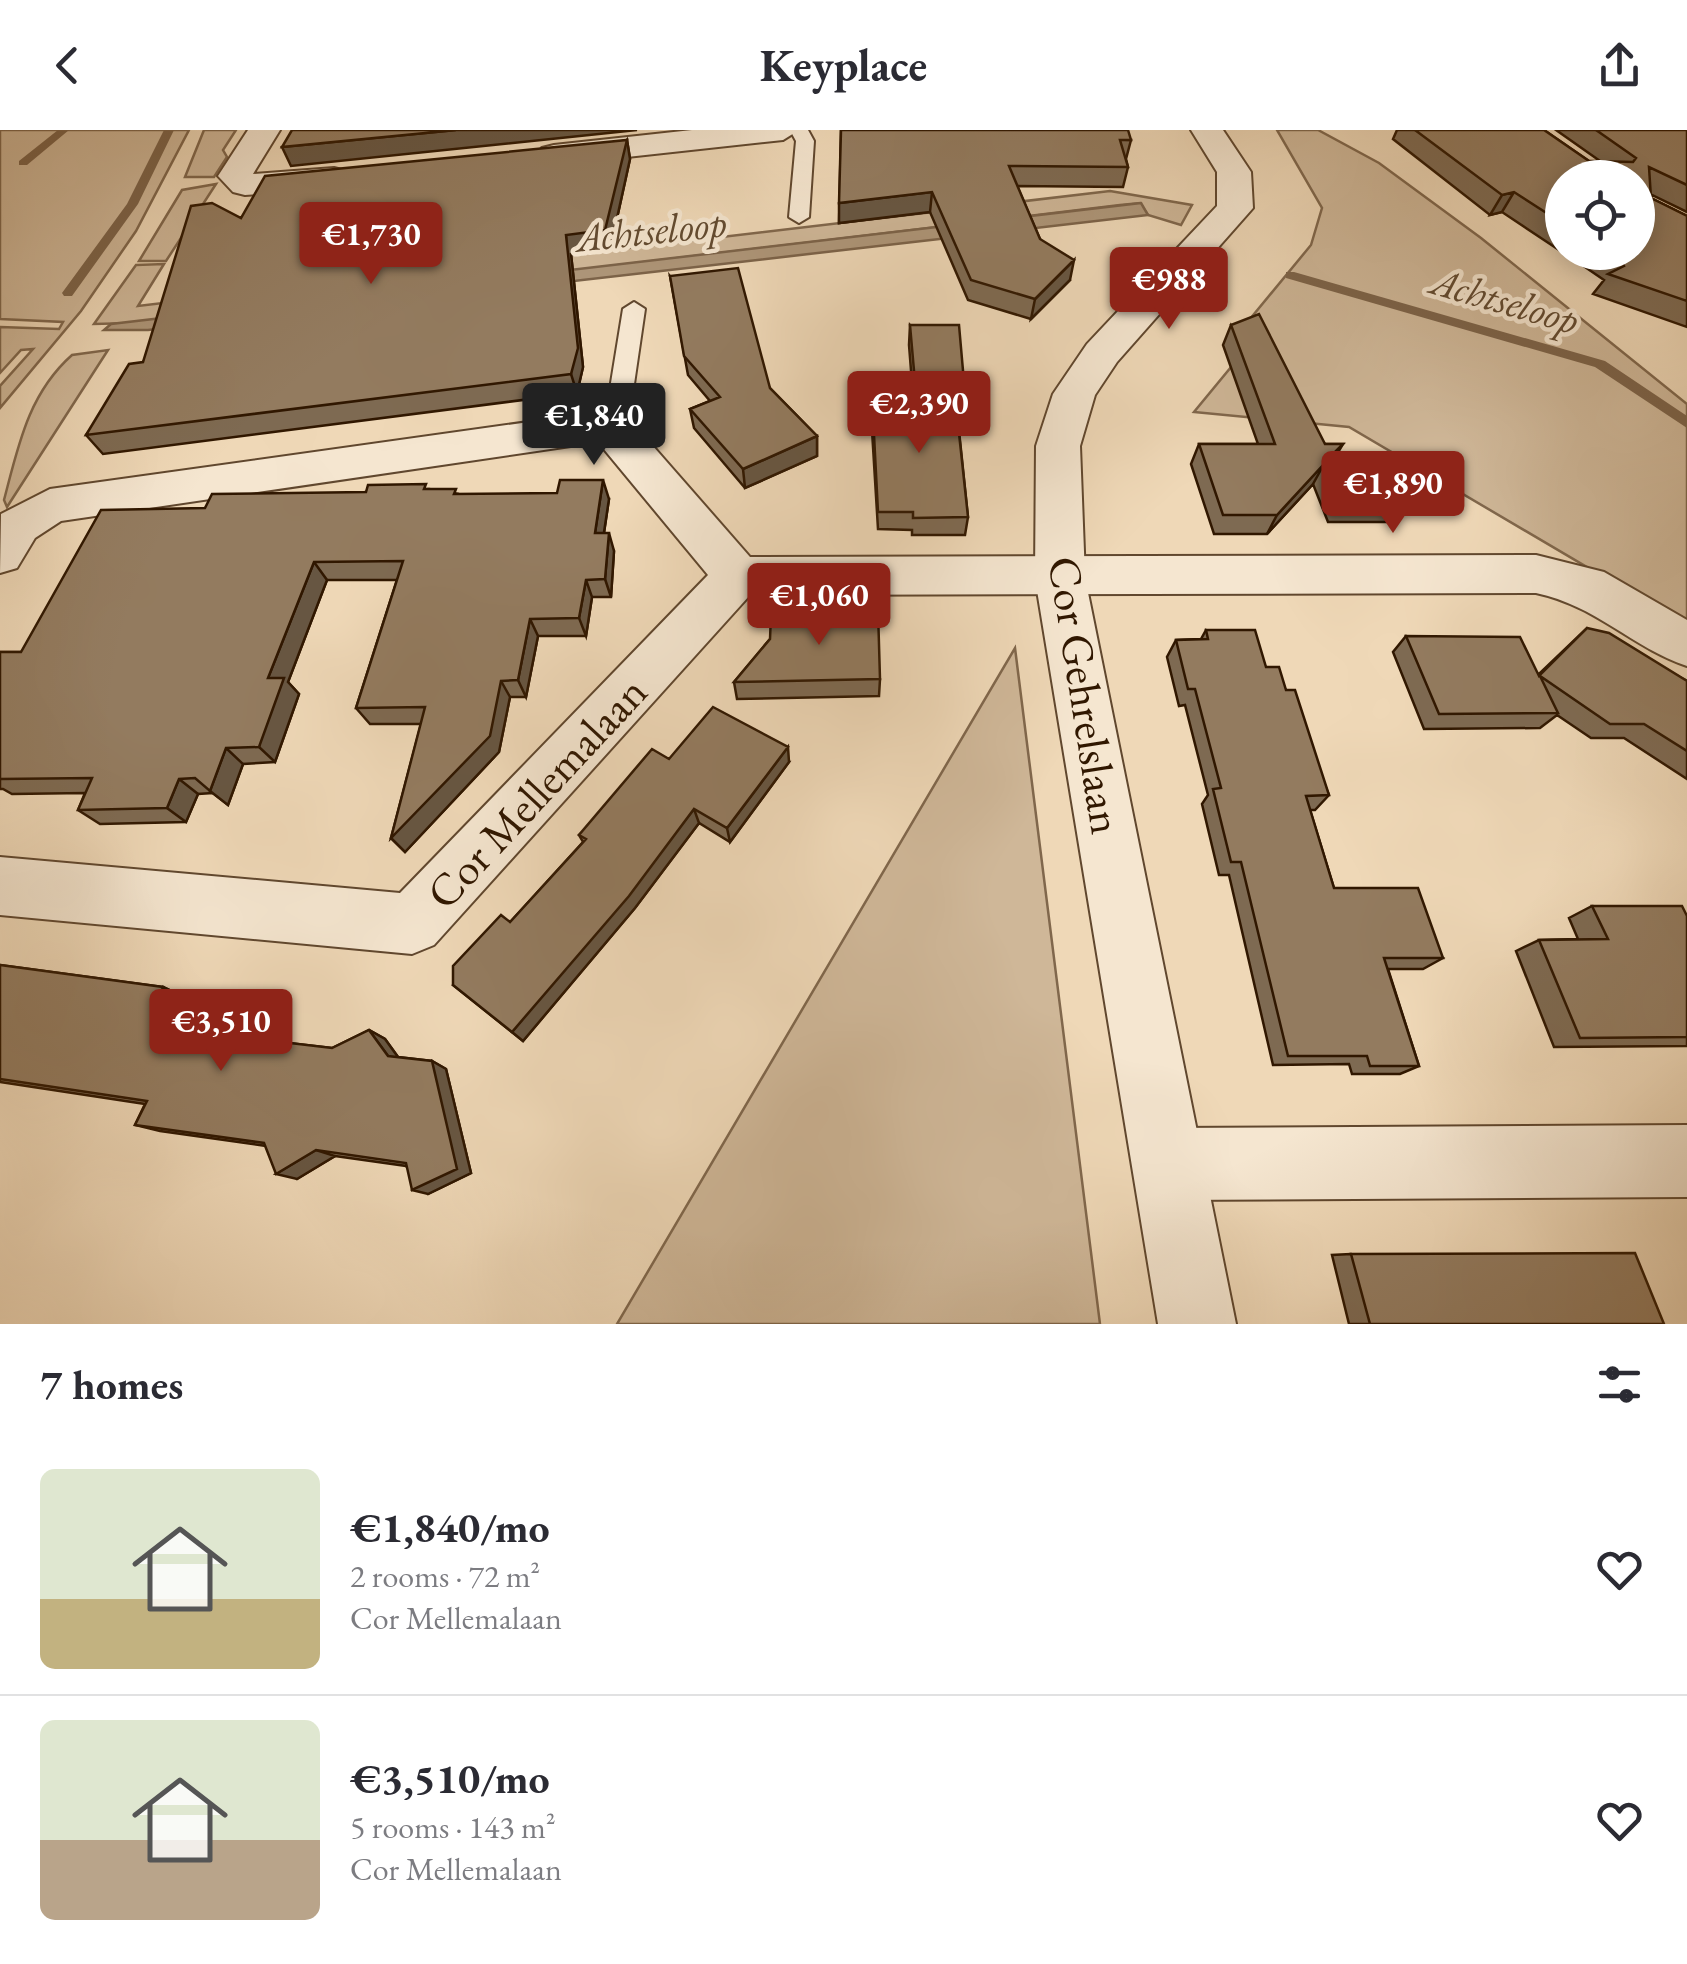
<!DOCTYPE html>
<meta charset="utf-8">
<style>
body{margin:0;font-family:"EB Garamond",serif;background:#f7f7f7;color:#2b2b33;height:100vh;display:flex;flex-direction:column;font-size:38px;white-space:nowrap}
*{box-sizing:border-box;margin:0}
p{font-size:32px;color:#7c7c81}
.icon{flex:none;width:55px;height:55px;fill:none;stroke:currentColor;stroke-width:2;stroke-linecap:round;stroke-linejoin:round}
.map{position:relative;height:1194px;overflow:hidden}
.details{display:flex;flex-direction:column;background:#fff;flex:1}
.details>*{flex:none}
.buttons{position:absolute;left:1545px;top:30px;display:grid;gap:20px}
.buttons a{display:grid;place-items:center;width:110px;height:110px;border-radius:50%;background:#fff;box-shadow:0 5px 25px #0003;font-size:50px}
.price{position:absolute;translate:-50% -85px;padding:0 22px;border-radius:10px;background:#8f2418;color:#fff;font-size:32px;line-height:65px;filter:drop-shadow(0 2px 5px #0008)}
.price::after{content:'';position:absolute;left:50%;top:60px;width:30px;height:22px;margin-left:-15px;background:inherit;clip-path:polygon(0 0,100% 0,50% 100%)}
.price.active{background:#222;color:#fff}
ul{padding:0;list-style:none}
li{display:flex;align-items:center;gap:30px;height:250px;padding:0 40px}
li+li{border-top:2px solid #e1e1e2}
li span{display:grid;place-items:center;flex:none;width:280px;height:200px;border-radius:15px;color:#555}
li>.icon{margin-inline-start:auto}
span .icon{width:120px;height:120px;fill:#fffc;stroke-width:1}
li b{font-size:42px}
h2{display:flex;justify-content:space-between;align-items:center;height:120px;padding:0 40px;font-size:42px}
header{display:flex;justify-content:space-between;align-items:center;height:130px;padding:0 40px;background:#fff;font-size:45px;font-weight:700}
.map>svg:first-child{display:block}
.green{fill:#cfb798;stroke:#80674c;stroke-width:2.5}
.water{fill:#ae9679;stroke:#7c6349;stroke-width:2.5}
.lines{fill:none;stroke-linecap:round;stroke-linejoin:round}
.stream{fill:#7c6349;fill-rule:evenodd}
.service-casing{stroke:#60472e;stroke-width:4}
.minor-casing{stroke:#60472e;stroke-width:4}
.tertiary-casing{stroke:#60472e;stroke-width:4}
.service{fill:#f5e6d0;fill-rule:evenodd}
.minor{fill:#f5e6d0;fill-rule:evenodd}
.tertiary{fill:#f5e6d0;fill-rule:evenodd}
.wall{fill:#7e6a52;stroke:#301700;stroke-width:2.5}
.shaded-wall{fill:#675642;stroke:#301700;stroke-width:2.5}
.building{fill:#937b5f;stroke:#301700;stroke-width:2.5}
.labels{text-anchor:middle;dominant-baseline:central;stroke-width:9;stroke-linejoin:round;paint-order:stroke}
.far-water-label{font-size:40px;font-style:italic;fill:#624a30;stroke:#f5e6d0}
.street-label{font-size:45px;fill:#301700;stroke:#f5e6d0}
</style>
<header><svg class="icon" aria-label="back" viewBox="0 0 24 24"><path d="M15 5l-7 7 7 7"/></svg>Keyplace<svg class="icon" aria-label="share" viewBox="0 0 24 24"><path d="M12 15V3M7 8l5-5 5 5M5 13v7h14v-7"/></svg></header>
<div class="map">
<svg width="1687" height="1194" viewBox="0 0 1687 1194">
<rect width="100%" height="100%" fill="#efd8b7"/>
<filter id="stains"><feTurbulence type="fractalNoise" baseFrequency=".002" numOctaves="4"/><feColorMatrix values="0 0 0 0 .2 0 0 0 0 .09 0 0 0 0 .02 0 0 0 .5 -.17"/></filter>
<radialGradient id="worn" r=".72"><stop offset=".6" stop-color="#630" stop-opacity="0"/><stop offset="1" stop-color="#630" stop-opacity=".3"/></radialGradient>
<path class="green" d="M0,0H189L136,101L81,181L0,278V256L33,219L21,220L0,243V197L59,199L63,192L0,189Z
M204,0H236L223,20L227,27L214,47H185Z
M1277,0H1318L1379,33L1481,108L1687,274V496L1349,297L1194,282L1250,214V189L1311,115L1322,78Z
M216,54L166,131H139L182,60Z
M1110,61L1192,75L1181,95L1148,85L1140,73L1120,75L135,193L94,194L136,135L164,134L138,176Z
M108,220L7,377L4,370C18,317 28,264 72,225Z
M1015,518L1100,1194H617Z"/>
<path class="water" d="M1141,73L1148,85L148,200H104L111,194Z"/>
<g class="lines">
<path class="stream" d="M58,0H69L27,35H19V31Z
M164,0H174L138,74L72,166H64L62,163L127,74Z
M1286,142H1294L1605,231L1687,286V298L1595,237L1286,148Z"/>
<g class="service-casing">
<path id="service" d="M790,0H808L814,11L809,87L799,93L789,87L796,11Z
M634,172L645,179L627,302L615,310L603,302L623,179Z"/>
</g>
<g class="minor-casing">
<path id="minor" d="M248,0H280L253,44L334,38L346,41L351,48L346,55L334,58L245,65L233,62L218,46Z
M692,0H799L783,10L554,35L542,32L537,25L542,18L554,15Z
M600,282L631,291L750,427L1536,425L1604,442L1687,490V536C1631,517 1597,476 1536,463L750,465L434,815L412,824L0,785V727L400,763L708,445L598,312L61,391L35,408L17,438L0,443L1,384L50,359Z
M1687,995V1067L1168,1070L1143,1059L1132,1034L1143,1009L1168,998Z"/>
</g>
<g class="tertiary-casing">
<path id="tertiary" d="M1191,0H1223L1251,42L1253,78L1117,232L1095,265L1080,316L1085,448L1236,1194H1158L1035,448L1036,316L1053,264L1087,214L1217,76V42Z"/>
</g>
<use href="#service" class="service"/>
<use href="#minor" class="minor"/>
<use href="#tertiary" class="tertiary"/>
</g>
<path class="wall" d="M841,0L1131,10L1126,29L1128,37L1123,57L1017,56L1040,109L1070,150L1031,189L968,170L930,82L839,93Z
M1397,0H1544L1589,31H1600L1556,0H1687V82L1650,64L1651,68L1687,86V197L1593,164L1604,150L1563,122H1638L1562,48V122L1502,82L1490,85L1393,9Z
M627,10L630,29L610,120L571,124L583,237L577,263L103,324L86,305L143,232L241,88Z
M670,146L770,258L817,306V326L745,358L694,298L690,279L710,271L688,245Z
M910,195L964,252L962,272H956L968,387L965,405H912V400L878,399L871,284L872,266H913L909,215Z
M1231,195L1325,314H1343L1334,329L1401,373L1388,392H1328L1313,354L1267,404H1214L1191,334L1199,314H1258L1223,215Z
M429,359L459,364L609,369L604,403L614,421L611,467H592L586,506H538L526,567H510L499,622L405,722L391,708L421,594H370L356,578L397,450H327L288,552L299,564L275,632L243,634L228,675L213,663L198,664L186,692L100,694L78,680L85,663L12,664L3,659H0V522H21L205,378L366,362Z
M1587,498L1687,551V649L1624,608H1591L1557,585L1540,598L1424,599L1393,522L1406,506L1539,544Z
M1206,500L1266,537L1286,560L1329,665L1315,680H1310L1334,758L1443,828L1423,839H1388L1419,936L1400,944H1352L1349,934L1273,935L1229,745H1219L1202,674L1208,665L1185,575L1179,576L1167,527L1176,510L1201,509Z
M770,509L880,549L879,566L737,569L734,552Z
M669,629L789,632L730,712L699,693L635,778L523,911L453,855L583,712L579,705Z
M1592,776L1687,786V916L1554,917L1516,821L1539,810L1578,809L1569,788Z
M0,835L163,857L186,868L183,873L238,887L229,906L332,918L369,900L385,909L398,927L432,931L446,939L471,1043L428,1064L406,1036L335,1026L297,1049L266,1016L160,1001L135,995L145,974L0,952Z
M1351,1124L1664,1194H1349L1332,1125Z"/>
<path class="shaded-wall" d="M456,0H637L291,36L282,17Z
M627,10L630,29L610,120L571,124L583,237L577,263L571,244L566,105Z
M932,62L930,82L839,93V73Z
M1514,62L1502,82L1490,85L1502,65Z
M1074,130L1070,150L1031,189L1035,169Z
M817,306V326L745,358L743,339Z
M1324,334L1313,354L1267,404L1277,385Z
M603,350L609,369L601,422L595,403Z
M609,403L614,421L611,467L605,449Z
M314,432L327,450L288,552L299,564L275,632L259,617L268,548Z
M586,450L592,467L586,506L579,488Z
M530,489L538,506L526,567L518,550Z
M501,551L510,567L499,622L405,722L391,708Z
M788,617L789,632L730,712L727,698Z
M226,618L243,634L228,675L210,661Z
M179,649L198,664L186,692L167,678Z
M694,679L699,693L635,778L523,911L512,902Z
M163,857L186,868L180,880L157,870Z
M217,877L238,887L226,912L205,903Z
M369,900L385,909L403,934L388,926Z
M432,931L446,939L471,1043L428,1064L412,1060Z
M316,1020L335,1026L297,1049L276,1044Z"/>
<path class="building" d="M292,0H456L282,17Z
M841,0H1128L1131,10H1120L1128,37L1009,36L1040,109L1074,130L1035,169L971,150L932,62L839,73Z
M1415,0H1544L1589,31L1633,32L1636,28L1596,0H1687V55L1649,37L1651,68L1687,86V171L1608,144L1624,136L1622,132L1608,122H1638V48H1562V93L1514,62L1502,65Z
M627,10L605,100L566,105L578,218L571,244L86,305L129,234L143,232L191,76L212,73L241,88L265,46Z
M738,138L770,258L817,306L743,339L690,279L720,267L684,226L670,146Z
M1259,184L1325,314H1343L1328,329H1383L1401,373L1340,374L1324,334L1277,385H1223L1199,314H1275L1231,195Z
M910,195H959L964,252H915Z
M872,266H955L968,387L913,388V382H878Z
M560,350H603L595,403H609L605,449L586,450L579,488L530,489L518,550L501,551L490,606L391,708L425,577L356,578L403,431L314,432L268,548H284L259,617L226,618L210,661L195,648L179,649L167,678L78,680L92,648L0,649V522H21L101,380L205,378L212,364L366,362L368,355L426,354L424,359H456L454,364L557,363Z
M878,480L880,549L734,552L770,509L771,484Z
M1587,498L1609,503L1687,551V621L1644,594H1610L1540,546L1558,583L1439,584L1406,506L1520,507L1539,546Z
M1206,500H1255L1266,537H1279L1286,560H1295L1329,665L1306,666L1334,758H1418L1443,828H1384L1419,936H1370L1367,926H1288L1241,732H1231L1213,659L1221,658L1195,559H1188L1176,510L1208,509Z
M713,577L788,617L727,698L694,679L629,766L512,902L453,855V836L501,785L510,792L586,709L579,705L652,619L669,629Z
M1592,776H1682L1687,786V907L1580,908L1539,810L1608,809Z
M0,835L163,857L157,870L217,877L205,903L332,918L369,900L388,926L432,931L457,1039L412,1060L406,1033L316,1020L276,1044L264,1013L135,995L147,971L0,949Z
M1635,1123L1664,1194H1370L1351,1124Z"/>
<g class="labels">
<g class="far-water-label">
<text transform="translate(651 100) rotate(-6)">Achtseloop</text>
<text transform="translate(1505 170) rotate(16)">Achtseloop</text>
</g>
<g class="street-label">
<text transform="translate(1086 565) rotate(81)">Cor Gehrelslaan</text>
<text transform="translate(536 662) rotate(-47)">Cor Mellemalaan</text>
</g>
</g>
<rect width="100%" height="100%" filter="url(#stains)"/>
<rect width="100%" height="100%" fill="url(#worn)"/>
</svg>
<div class="buttons">
<a><svg class="icon" aria-label="locate" viewBox="0 0 24 24"><circle cx="12" cy="12" r="6"/><path d="M12 2v4M12 18v4M2 12h4M18 12h4"/></svg></a>
</div>
<b class="price" style="left:371px;top:157px">€1,730</b>
<b class="price" style="left:1169px;top:202px">€988</b>
<b class="price" style="left:919px;top:326px">€2,390</b>
<b class="price active" style="left:594px;top:338px">€1,840</b>
<b class="price" style="left:1393px;top:406px">€1,890</b>
<b class="price" style="left:819px;top:518px">€1,060</b>
<b class="price" style="left:221px;top:944px">€3,510</b>
</div>
<section class="details">
<h2>7 homes<svg class="icon" aria-label="filters" viewBox="0 0 24 24"><path d="M4 7h16M4 17h16"/><circle cx="9" cy="7" r="2"/><circle cx="15" cy="17" r="2"/></svg></h2>
<ul>
<li><span style="background:linear-gradient(#dfe7d0 65%,#c2b280 0)"><svg class="icon" aria-label="home" viewBox="0 0 24 24"><path d="M3 11l9-7 9 7M6 9v11h12V9"/></svg></span><div><b>€1,840/mo</b><p>2 rooms · 72 m²</p><p>Cor Mellemalaan</p></div><svg class="icon" aria-label="heart" viewBox="0 0 24 24"><path d="M12 20l-8-8c-3-5 5-10 8-4 3-6 11-1 8 4z"/></svg></li>
<li><span style="background:linear-gradient(#dfe7d0 60%,#b9a48a 0)"><svg class="icon" aria-label="home" viewBox="0 0 24 24"><path d="M3 11l9-7 9 7M6 9v11h12V9"/></svg></span><div><b>€3,510/mo</b><p>5 rooms · 143 m²</p><p>Cor Mellemalaan</p></div><svg class="icon" aria-label="heart" viewBox="0 0 24 24"><path d="M12 20l-8-8c-3-5 5-10 8-4 3-6 11-1 8 4z"/></svg></li>
</ul>
</section>
